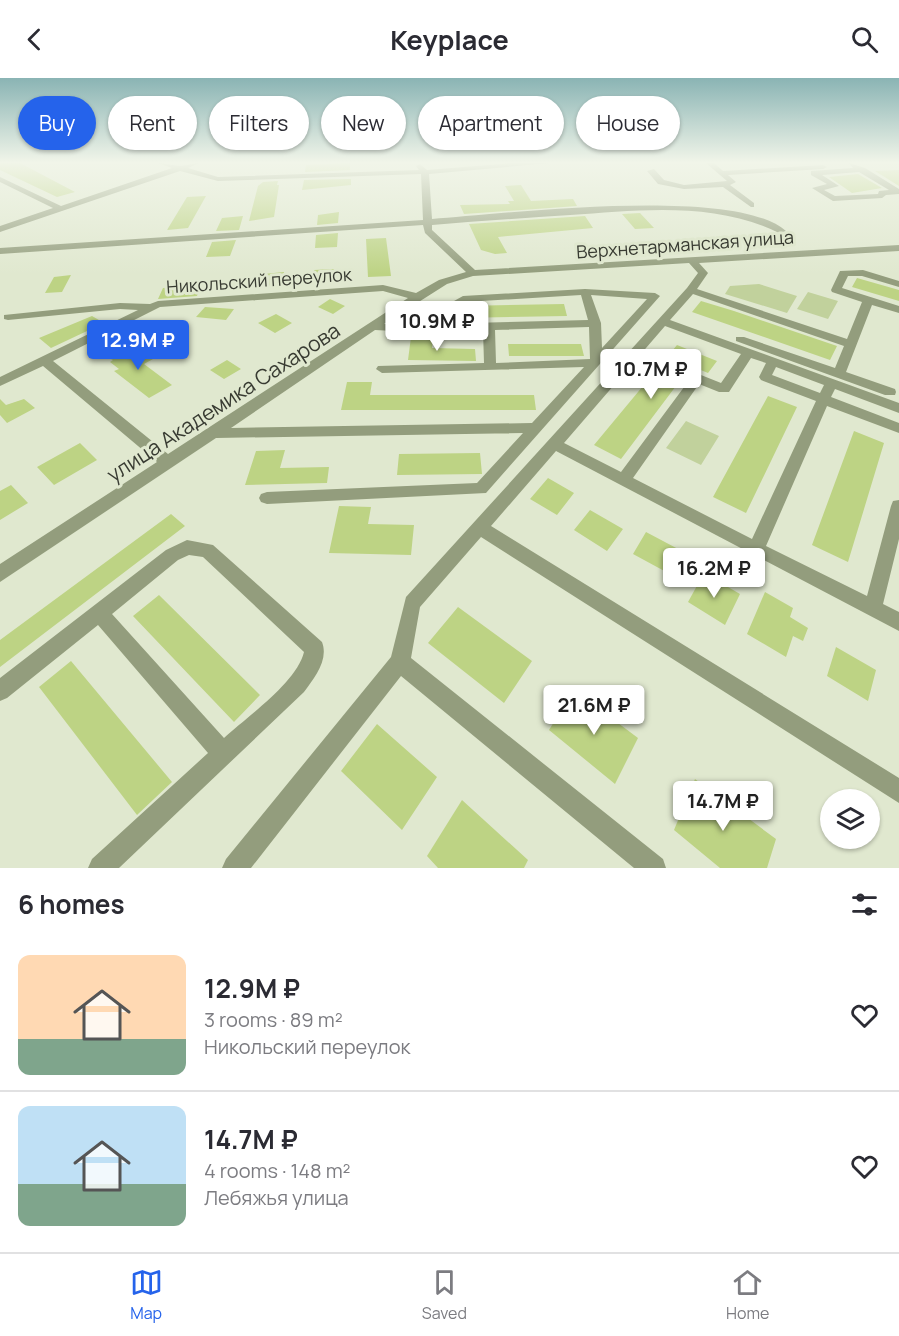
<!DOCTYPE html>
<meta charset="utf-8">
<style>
body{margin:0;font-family:Manrope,sans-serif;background:#f7f7f7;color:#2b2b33;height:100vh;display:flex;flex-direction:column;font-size:22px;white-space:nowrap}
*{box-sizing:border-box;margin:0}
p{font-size:20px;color:#7c7c81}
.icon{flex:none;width:33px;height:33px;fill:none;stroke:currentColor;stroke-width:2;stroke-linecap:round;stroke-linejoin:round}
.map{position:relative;height:790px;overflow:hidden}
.sheet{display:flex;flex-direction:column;background:#fff;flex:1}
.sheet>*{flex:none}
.top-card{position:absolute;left:18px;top:18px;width:864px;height:54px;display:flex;gap:12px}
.buttons{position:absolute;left:820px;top:711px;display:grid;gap:12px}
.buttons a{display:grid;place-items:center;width:60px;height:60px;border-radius:50%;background:#fff;box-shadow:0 2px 4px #0004;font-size:30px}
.price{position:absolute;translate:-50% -51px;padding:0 14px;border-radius:6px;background:#fff;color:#222;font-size:20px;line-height:39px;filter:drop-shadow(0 2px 3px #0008)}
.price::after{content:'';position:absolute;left:50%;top:36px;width:18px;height:14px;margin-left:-9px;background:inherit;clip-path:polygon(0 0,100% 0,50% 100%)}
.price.current{background:#2563eb;color:#fff}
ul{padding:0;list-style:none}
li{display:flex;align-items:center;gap:18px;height:150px;padding:0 18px}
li+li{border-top:2px solid #e1e1e2}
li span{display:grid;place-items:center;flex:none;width:168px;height:120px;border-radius:12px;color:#555}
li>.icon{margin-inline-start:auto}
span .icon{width:72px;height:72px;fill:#fffc;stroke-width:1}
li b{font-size:26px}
h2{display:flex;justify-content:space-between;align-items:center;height:72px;padding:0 18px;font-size:26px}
.chip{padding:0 21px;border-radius:27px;background:#fff;box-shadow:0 2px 4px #0004;font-size:21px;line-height:54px}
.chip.current{background:#2563eb;color:#fff}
header{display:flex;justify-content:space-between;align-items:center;height:78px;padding:0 18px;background:#fff;font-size:27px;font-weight:700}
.menu{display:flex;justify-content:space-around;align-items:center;height:84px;border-top:2px solid #e1e1e2;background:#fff;font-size:16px;color:#7c7c81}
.menu a{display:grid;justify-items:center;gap:3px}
.menu .current{color:#2563eb}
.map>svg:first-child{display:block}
.green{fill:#c1d19c}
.building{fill:#bdd384}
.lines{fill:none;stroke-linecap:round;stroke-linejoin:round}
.minor{fill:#939d7d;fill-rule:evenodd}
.labels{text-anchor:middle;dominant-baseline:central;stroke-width:6;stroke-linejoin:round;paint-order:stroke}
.far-street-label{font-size:18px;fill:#383b32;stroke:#e0e8cf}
.street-label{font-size:21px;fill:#383b32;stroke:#e0e8cf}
</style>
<header><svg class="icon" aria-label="back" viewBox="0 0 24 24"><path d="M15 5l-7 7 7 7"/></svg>Keyplace<svg class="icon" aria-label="search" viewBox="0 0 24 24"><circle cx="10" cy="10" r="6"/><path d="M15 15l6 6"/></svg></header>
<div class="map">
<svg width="899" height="790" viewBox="0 0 899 790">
<rect width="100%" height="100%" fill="#e0e8cf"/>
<path class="green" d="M759,206L797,218L787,235L725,216L730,208Z
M808,214L838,223L828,241L797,231Z
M686,343L719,358L701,387L666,370Z"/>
<path class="building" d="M0,85H20L75,114L57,119L0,92Z
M350,85V92L305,94L306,87Z
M899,92V108L875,93Z
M858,96L882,110L852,115L829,99Z
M351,101V107L302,112L304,102Z
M278,103L277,107H279L274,139L249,143L258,108L263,104Z
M521,107L531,123L573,121L577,128L464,136L460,127L510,126L508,123H514L505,108Z
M206,118L188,150L167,152L187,119Z
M339,134L338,145L317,147L318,137Z
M640,135L654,150L635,151L622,136Z
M243,138L239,152L216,153L222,140Z
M585,138L593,150L498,159L507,175L495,176L481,172L469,146Z
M338,155L337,169L315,170L316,157Z
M386,160L391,198L368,199L366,161Z
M236,162L230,178L206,179L212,164Z
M334,191V202L313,203L314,192Z
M284,194V206L264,208V196Z
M71,197L62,214L45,215L54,199Z
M857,200L899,212V223L852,209Z
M202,203L197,218L158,221L163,210L188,208L189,204Z
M330,221L345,228L333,236L318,229Z
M701,223L734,233L837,268L830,282L692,234Z
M564,226L567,238L460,240L459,230L463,228Z
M205,229L234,231L226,242L196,239Z
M276,236L292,245L275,255L258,245Z
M92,238L104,245L51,270L39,260Z
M411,259H433L432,270L475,271L476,283L408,282Z
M131,266L153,281L144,286L172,307L149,320L114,293L119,291L110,284L113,282L107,279Z
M508,266H581L584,278H509Z
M677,267L717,283L708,295L691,288L621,381L594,367Z
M227,282L241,291L224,301L210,292Z
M347,304H372L370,317H534L536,332H341Z
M768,318L797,329L746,435L713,419Z
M0,321L6,327L24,321L35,330L7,345L0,337Z
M854,353L884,365L848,484L812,467Z
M80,365L97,382L54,407L37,389Z
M285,372L280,390L329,389L327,405L245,407L256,373Z
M480,375L482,396L397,397L399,376Z
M548,400L574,415L557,437L530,421Z
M11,407L28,425L0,442V413Z
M339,428L371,429L368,446L414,447L411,477L329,475Z
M590,432L623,451L607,473L574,452Z
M171,436L185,448L0,589V562Z
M646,454L680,472L668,495L633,476Z
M704,495L740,516L725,547L688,524Z
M765,514L793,530L790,539L808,550L803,563L793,558L786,579L747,556Z
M159,517L260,617L234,644L133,538Z
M458,529L532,583L504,625L428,565Z
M836,569L876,592L868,623L827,598Z
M71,583L172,704L137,737L39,609Z
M574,612L638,660L615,706L549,652Z
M377,646L437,699L402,752L341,693Z
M695,701L776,761L767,790H720L674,752Z
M462,722L528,782L524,790H438L427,778Z"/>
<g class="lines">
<path class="minor" d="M158,85L180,88L199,85L188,90L218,99L419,92L416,88L420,86L427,92L513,85H550L429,96L432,141C505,136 734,107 786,153L779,155C715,123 639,132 570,137C524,140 478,143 432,147V152L475,192L899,167V173L699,185L708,195L697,211L847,261L862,224L832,214L831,212L840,193L863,192L899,203V209L862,198H848L842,210L899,228V235L872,227L846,294L895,311L896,314L895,317H885L736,263V259H744L835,290L844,268L693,216L670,242L899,325V335L835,311L831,319L899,345V355L827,328L766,468L867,518L891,428L893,423L899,422V461L883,526L899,534V553L556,373L491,448L899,700V725L481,459L420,529L411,580L663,781L666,790H634L401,598L251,790H222L226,781L391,579L406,519L687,210L698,195L689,185L473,198L447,206L384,246L411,247L463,218L585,211L655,215L660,218L486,415L267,426L261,424L259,420L261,416L267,414L477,405L523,355L216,360L0,504V486L157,384L43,288L0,308V299L138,232L120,231L8,242L4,241V237L120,225L150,226L158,223L383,207L416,215L439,202L466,194L425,155L423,147L0,176V170L423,142L421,96L218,103L180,93L0,154V148L53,130L0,104V99L61,128L172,90ZM383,213L408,220L168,376L53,283L160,229ZM581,217L588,242L430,246L465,224ZM591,217L647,221L602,270L601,245ZM665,248L741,276L721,305L701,297H693L621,394L564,365ZM589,249L590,281L496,285L495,252ZM375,252L413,254L419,252H483L484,285L378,288L376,291L382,295L584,289L532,345L231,350ZM751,280L766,285L759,299L761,302L816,323L752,461L633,400L699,306L719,314H729ZM776,289L824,307L820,315L772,297Z
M706,85H714L723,93L823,87L827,89L823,91L728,97L736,104L730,107L754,125V129H751L723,109L684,111L658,106L647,93L654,91L664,102L684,107L727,103Z
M849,85L865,90L899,111V116L886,117L882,120L833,123L812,110L827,106L811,97V93L853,90ZM859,94L889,112L879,113L878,116L835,118L824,112L839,108L822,97Z
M187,462L213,467L322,564C329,582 314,600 304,614L119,790H88L92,781L208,675L98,547L7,620L0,623V600L166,472ZM189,477L203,479L304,574C297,604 247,639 224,660L112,536L178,482Z"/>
</g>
<linearGradient id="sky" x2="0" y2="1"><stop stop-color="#8ab4b4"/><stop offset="0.43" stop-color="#f1f5e9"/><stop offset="1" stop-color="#f1f5e9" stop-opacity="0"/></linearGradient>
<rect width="899" height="196" fill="url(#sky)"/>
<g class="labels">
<g class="far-street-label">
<text transform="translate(685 166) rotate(-4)">Верхнетарманская улица</text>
<text transform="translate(259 202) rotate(-4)">Никольский переулок</text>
</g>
<g class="street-label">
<text transform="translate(223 324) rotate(-33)">улица Академика Сахарова</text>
</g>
</g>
</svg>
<div class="buttons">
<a><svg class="icon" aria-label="layers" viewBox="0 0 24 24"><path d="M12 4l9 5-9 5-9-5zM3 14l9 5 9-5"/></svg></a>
</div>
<b class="price" style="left:437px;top:274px">10.9M ₽</b>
<b class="price current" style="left:138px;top:293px">12.9M ₽</b>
<b class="price" style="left:651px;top:322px">10.7M ₽</b>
<b class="price" style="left:714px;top:521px">16.2M ₽</b>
<b class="price" style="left:594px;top:658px">21.6M ₽</b>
<b class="price" style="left:723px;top:754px">14.7M ₽</b>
<div class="top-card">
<a class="chip current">Buy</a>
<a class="chip">Rent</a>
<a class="chip">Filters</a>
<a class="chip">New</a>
<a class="chip">Apartment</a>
<a class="chip">House</a>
</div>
</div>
<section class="sheet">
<h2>6 homes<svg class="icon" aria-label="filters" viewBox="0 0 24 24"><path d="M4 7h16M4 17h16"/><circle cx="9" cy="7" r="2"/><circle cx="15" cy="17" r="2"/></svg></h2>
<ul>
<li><span style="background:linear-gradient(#ffd9b3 70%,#7fa58c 0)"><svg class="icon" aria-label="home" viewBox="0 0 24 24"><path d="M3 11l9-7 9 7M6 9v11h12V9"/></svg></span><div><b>12.9M ₽</b><p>3 rooms · 89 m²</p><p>Никольский переулок</p></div><svg class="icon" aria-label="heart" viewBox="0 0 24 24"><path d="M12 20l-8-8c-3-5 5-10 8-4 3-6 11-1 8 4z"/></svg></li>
<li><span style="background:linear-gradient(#bfe0f5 65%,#7fa58c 0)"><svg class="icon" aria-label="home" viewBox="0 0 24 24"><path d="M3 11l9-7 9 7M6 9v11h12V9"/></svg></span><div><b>14.7M ₽</b><p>4 rooms · 148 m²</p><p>Лебяжья улица</p></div><svg class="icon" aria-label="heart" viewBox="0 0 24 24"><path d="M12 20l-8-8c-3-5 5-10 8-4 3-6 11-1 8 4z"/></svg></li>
</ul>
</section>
<nav class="menu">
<a class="current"><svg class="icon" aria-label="map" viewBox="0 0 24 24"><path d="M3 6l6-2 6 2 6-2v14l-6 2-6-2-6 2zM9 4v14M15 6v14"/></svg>Map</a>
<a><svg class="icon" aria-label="saved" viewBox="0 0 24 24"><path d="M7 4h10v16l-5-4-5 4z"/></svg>Saved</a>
<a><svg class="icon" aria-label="home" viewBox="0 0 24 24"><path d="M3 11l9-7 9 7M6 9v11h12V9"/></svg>Home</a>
</nav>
